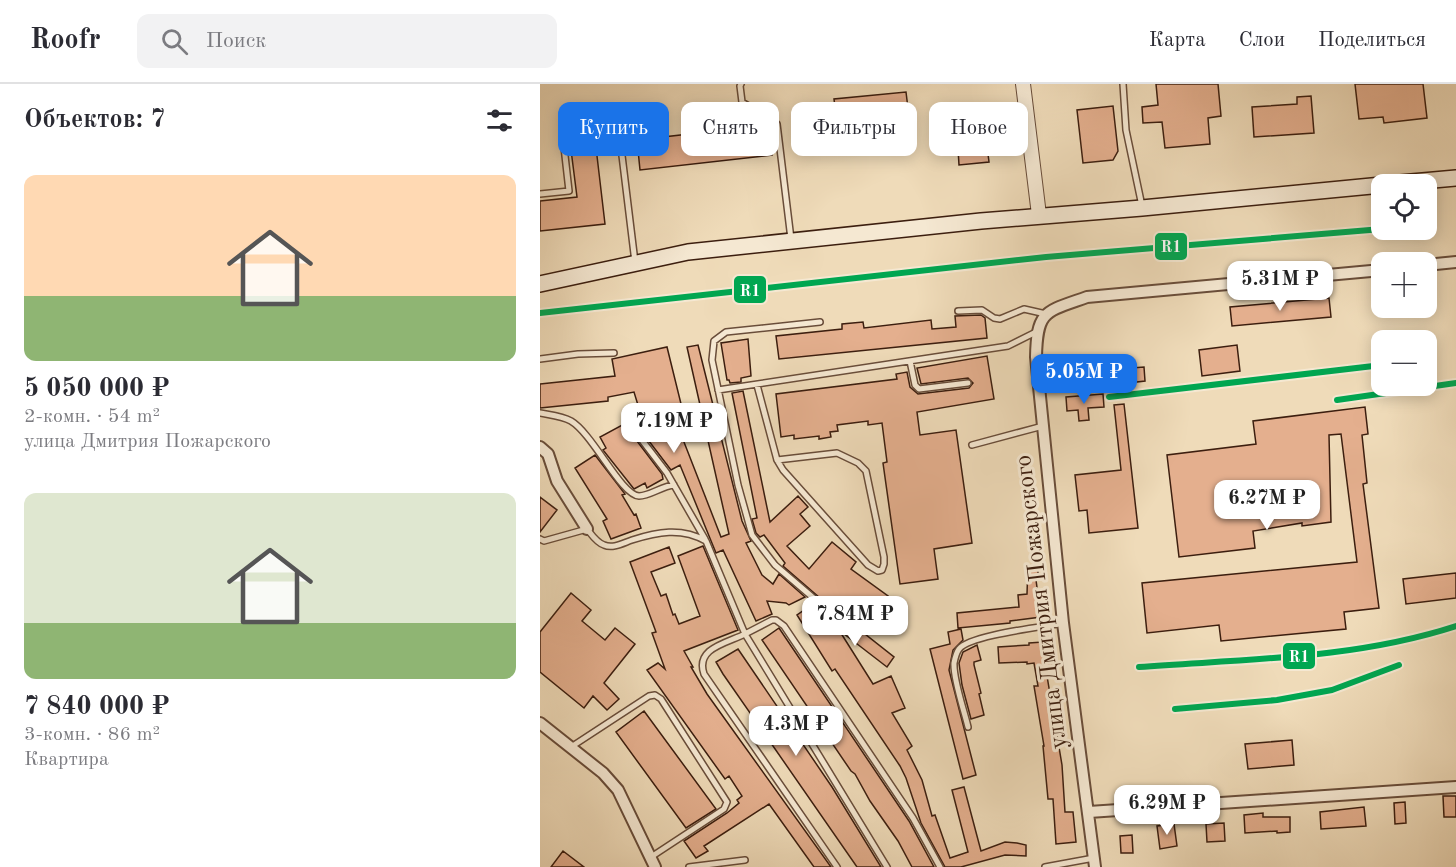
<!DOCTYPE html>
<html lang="ru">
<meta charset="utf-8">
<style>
body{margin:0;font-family:"Old Standard TT",serif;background:#f2f2f3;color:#2b2b33;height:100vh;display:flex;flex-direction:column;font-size:22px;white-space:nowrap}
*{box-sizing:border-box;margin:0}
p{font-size:20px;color:#7c7c81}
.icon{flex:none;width:33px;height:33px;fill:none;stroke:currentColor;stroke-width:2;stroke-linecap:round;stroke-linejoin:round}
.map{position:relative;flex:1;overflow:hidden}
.panel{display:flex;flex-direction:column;background:#fff;width:540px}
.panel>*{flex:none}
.top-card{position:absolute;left:18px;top:18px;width:570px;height:54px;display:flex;gap:12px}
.tools{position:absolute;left:831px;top:90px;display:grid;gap:12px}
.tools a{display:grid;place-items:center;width:66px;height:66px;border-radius:12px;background:#fff;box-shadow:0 3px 15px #0003;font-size:30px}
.price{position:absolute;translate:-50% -51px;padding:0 14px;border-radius:12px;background:#fff;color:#222;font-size:20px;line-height:39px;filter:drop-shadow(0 2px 3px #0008)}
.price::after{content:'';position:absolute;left:50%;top:36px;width:18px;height:14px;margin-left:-9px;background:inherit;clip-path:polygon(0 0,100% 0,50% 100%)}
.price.current{background:#1a73e8;color:#fff}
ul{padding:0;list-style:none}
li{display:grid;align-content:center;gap:12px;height:318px;padding:0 24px}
li span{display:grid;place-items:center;height:186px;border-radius:12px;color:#555}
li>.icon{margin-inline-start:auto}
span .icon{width:108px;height:108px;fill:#fffc;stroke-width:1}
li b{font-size:26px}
h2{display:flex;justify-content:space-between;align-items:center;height:72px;padding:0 24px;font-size:26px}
.chip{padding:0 21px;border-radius:12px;background:#fff;box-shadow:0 3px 15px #0003;font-size:21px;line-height:54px}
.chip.current{background:#1a73e8;color:#fff}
header{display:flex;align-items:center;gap:36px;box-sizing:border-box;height:84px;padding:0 30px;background:#fff;border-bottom:2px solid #e1e1e2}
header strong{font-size:28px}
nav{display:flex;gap:33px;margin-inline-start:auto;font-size:21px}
.search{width:420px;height:54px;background:#f2f2f3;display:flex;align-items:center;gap:15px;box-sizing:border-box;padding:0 21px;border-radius:12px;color:#7c7c81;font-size:22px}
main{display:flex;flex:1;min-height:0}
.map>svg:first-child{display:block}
.building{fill:#e4af8e;stroke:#3c1e0f;stroke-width:1.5}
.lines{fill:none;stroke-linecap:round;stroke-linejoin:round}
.service-casing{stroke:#694d3a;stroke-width:8}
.minor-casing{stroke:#694d3a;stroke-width:14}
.tertiary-casing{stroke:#694d3a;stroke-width:16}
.secondary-casing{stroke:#3c1e0f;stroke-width:18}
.service{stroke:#f5e8d2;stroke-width:5}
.minor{stroke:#f5e8d2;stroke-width:10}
.tertiary{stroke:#f5e8d2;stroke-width:14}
.secondary{stroke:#f5e8d2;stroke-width:15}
.rail-1-casing{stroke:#f5e8d2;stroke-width:10}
.rail-1{stroke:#00a651;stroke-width:6}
.labels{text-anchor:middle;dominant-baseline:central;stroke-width:6;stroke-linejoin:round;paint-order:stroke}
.street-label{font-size:24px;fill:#3c1e0f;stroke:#f5e8d2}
.line-badge{stroke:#f5e8d2;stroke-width:2}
.badge-label{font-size:16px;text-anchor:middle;font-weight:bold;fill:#fff}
</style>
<header>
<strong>Roofr</strong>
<div class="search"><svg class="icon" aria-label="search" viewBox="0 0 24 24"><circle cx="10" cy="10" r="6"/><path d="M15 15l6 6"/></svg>Поиск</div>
<nav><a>Карта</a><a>Слои</a><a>Поделиться</a></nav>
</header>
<main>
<section class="panel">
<h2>Объектов: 7<svg class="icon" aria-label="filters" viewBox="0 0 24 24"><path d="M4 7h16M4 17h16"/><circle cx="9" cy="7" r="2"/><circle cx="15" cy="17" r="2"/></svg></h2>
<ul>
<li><span style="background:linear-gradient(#ffd9b3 65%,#8fb573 0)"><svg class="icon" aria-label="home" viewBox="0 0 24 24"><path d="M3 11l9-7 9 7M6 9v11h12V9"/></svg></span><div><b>5 050 000 ₽</b><p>2-комн. · 54 m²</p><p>улица Дмитрия Пожарского</p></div></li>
<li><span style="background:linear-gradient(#dfe7d0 70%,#8fb573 0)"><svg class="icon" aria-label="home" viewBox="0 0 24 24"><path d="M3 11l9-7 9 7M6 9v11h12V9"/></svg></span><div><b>7 840 000 ₽</b><p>3-комн. · 86 m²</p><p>Квартира</p></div></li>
</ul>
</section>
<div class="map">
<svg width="916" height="783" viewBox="0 0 916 783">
<rect width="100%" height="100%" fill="#efdbb9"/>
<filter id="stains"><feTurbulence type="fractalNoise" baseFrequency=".00333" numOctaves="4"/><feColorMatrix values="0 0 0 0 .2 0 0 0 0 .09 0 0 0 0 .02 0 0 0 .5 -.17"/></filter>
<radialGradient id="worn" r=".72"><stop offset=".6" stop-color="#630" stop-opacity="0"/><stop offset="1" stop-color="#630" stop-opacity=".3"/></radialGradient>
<path class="building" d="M616,0H678L681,32L668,34L670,60L625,64L622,38L603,39L602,23L618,21Z
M815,0H883L887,34L844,39L843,33L819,35Z
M366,8L372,57L300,65L294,15Z
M771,12L774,49L714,53L712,23L757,20V13Z
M573,22L578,67L573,76L543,79L537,26Z
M228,41L232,71L100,86L97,56Z
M428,43L430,64L447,62L449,78L419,81L418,65H414L412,45Z
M55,55L65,140L0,147V117L37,113L30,58Z
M789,214L791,233L692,242L690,223Z
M441,231L445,234L447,254L239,275L236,252L302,245V240L323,238L324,244L391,236L392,245L416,243L415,232Z
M208,255L211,292L201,294V298L190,299L189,296H187L181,259Z
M158,261L202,437L211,457L206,459L222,491L233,500L239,490L265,513L249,521L246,519L227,517L232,530L216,537L183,466L176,469L140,381L131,386L102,348L96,347L94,353L122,390L123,395L107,404L105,399L94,405L63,366L66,364L60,353L101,331L94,308L68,313V317L0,324V300L75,292L72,275L127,263L144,332L135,335L181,453L189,450L147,263Z
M697,261L700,287L662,292L659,266Z
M447,272L454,315L377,328L380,351L416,346L432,459L394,465L398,495L360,500L343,379L347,378L342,339L328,341V337L297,341L298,347L290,348L291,353L279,355V352L254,355V351L241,353L236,310L357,295L356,290L367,288L370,303L378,310L429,304L433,299L428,294L381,300L377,284Z
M604,283L605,297L580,300L579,285Z
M203,307L230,438L258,412L268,423L260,430L270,442L247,462L269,485L292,458L316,478L311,485L348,512L335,531L332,528L320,546L354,573L347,583L299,546L333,600L351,592L365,624L352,629L372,662L367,666L382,696L392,732L395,731L410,774L428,768L412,706L424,703L441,767L465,758L477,759L486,761V772L465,771L421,783H405L381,739L366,694L360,682L295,585L292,587L257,531L273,520L297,540L302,538V533L243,482L245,479L224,451L220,453L216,449L212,435L217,434L192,309Z
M563,310L564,323L548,324L549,336L539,337L538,326L527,327L526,313Z
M584,320L598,444L549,449L547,426L539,427L535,391L581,386L574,321Z
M825,323L828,350L822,351L827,399L823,400L839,524L804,528L806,545L681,557L679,541L607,549L602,499L817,478L801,350L789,351L791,438L762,442V439L713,447L715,464L639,473L627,371L716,360L713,337Z
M55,371L85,410L82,411L94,431L96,430L101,444L71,455L63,437L67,435L35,384Z
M0,413L17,426L0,448Z
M163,462L198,546L144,567L153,583H151L167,610L291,783H274L229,720L164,762L168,767L156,774L144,757L187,729L199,719L197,716L202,712L189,692L185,695L107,586L118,579L125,585L112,549L116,548L90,478L129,463L135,479L111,488L121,512L126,510L133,531L135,530L139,540L160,532L138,472Z
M494,481L498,483V496H496L501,533L470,537V539L418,544L417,529L479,523L478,511L487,510L488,482Z
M916,489V514L866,520L863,495Z
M31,509L51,526L42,537L65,556L75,544L95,560L64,599L79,615L67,626L53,612L44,624L0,588V548Z
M239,544L369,737L394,783H372L358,757L330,717L315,690L311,687L222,556Z
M421,545L423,556L413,566L409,586L436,691L423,695L390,565L410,560L408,548Z
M503,558L505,580L512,579L514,590L507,592L522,681L525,728H533L536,758L516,760L513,715H508L503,662H504L494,602H498L494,579L487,580V578L459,579L458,563L489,561V559Z
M437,561L441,576L434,578V581L441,609L439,610L444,631L431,635L422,601L419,579L423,568Z
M198,565L292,703L341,783H317L183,590L176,578Z
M104,627L176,725L146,744L76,648Z
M752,656L754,681L708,685L705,660Z
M903,712H916V733H904Z
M865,718L866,739L855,740L854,719Z
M824,723L826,742L781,745L780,728Z
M723,729V733H750V748L737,749V747L705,749L704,731Z
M684,739L685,757L667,758L666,740Z
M634,740L637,762L620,765L617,742Z
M592,751L593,769H581L580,752Z
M23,767L44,783H11Z"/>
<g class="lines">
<g class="service-casing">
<path id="service" d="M201,0L200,2L202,18L237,40L251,155
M583,0L586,46L602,122
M0,110L29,107L23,54L79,47L95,178
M418,227L442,226L454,234L460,235L484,225L506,230
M280,238L186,248L174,257L172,276L198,401L212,451L235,481L298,535
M0,275L38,270L74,269
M370,277L375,301L379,305L428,299
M217,301L237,376L297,369L318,379L326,387L344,473V480L342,486L338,487L328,481L243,386L237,376
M178,306L468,262L498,247
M0,329C10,331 22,332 31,337C53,350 81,411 99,412C110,412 122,402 134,401
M98,351L127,389L165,455
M432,361L503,342
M0,455L4,457L47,445C51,450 57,459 64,461C73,465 83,459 92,456C117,448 141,443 166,457L205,550L232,536H236L244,542L373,734L400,783
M428,643C424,626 413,595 414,579C415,574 416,569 419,565C430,551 503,543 523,539
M31,663L109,612L115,611L121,615L187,718L184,725L111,773
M149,783L205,776
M297,783L164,590C155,564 187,559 205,550L347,783
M505,783L554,774"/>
</g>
<g class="minor-casing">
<path id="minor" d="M886,181L916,178
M0,363L8,370L17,397L47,445
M0,639L63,689L78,706L115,783
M549,728L916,703
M555,783L523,539L496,273C497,226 505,228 547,213L842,186"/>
</g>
<g class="tertiary-casing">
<path id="tertiary" d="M483,0L499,131"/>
</g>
<g class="secondary-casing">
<path id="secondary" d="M849,100L916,94
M0,200L148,168L441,137L602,124L842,101"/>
</g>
<use href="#service" class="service"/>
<use href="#minor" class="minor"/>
<use href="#tertiary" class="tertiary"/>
<use href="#secondary" class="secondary"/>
<g class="rail-1-casing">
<path id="rail-1" d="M0,229L506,173L842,145
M569,313L842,281
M797,316L916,299
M599,583C705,575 815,575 916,542
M635,625L737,616L792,606L859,581"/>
</g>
<use href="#rail-1" class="rail-1"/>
</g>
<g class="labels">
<g class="street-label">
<text transform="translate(502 518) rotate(-97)">улица Дмитрия Пожарского</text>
</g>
</g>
<g class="line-badge">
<rect x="614" y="148" width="34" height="29" rx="6" fill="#00a651"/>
<rect x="193" y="191" width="34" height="29" rx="6" fill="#00a651"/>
<rect x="742" y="558" width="34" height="28" rx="6" fill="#00a651"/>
</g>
<g class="badge-label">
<text x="631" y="168">R1</text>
<text x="210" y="212">R1</text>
<text x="759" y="578">R1</text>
</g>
<rect width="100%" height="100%" filter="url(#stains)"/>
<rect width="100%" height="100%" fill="url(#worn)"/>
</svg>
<div class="tools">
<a><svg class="icon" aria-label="locate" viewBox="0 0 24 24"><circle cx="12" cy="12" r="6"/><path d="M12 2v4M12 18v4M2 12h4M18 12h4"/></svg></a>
<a>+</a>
<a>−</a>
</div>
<b class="price" style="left:740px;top:228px">5.31M ₽</b>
<b class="price current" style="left:544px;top:321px">5.05M ₽</b>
<b class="price" style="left:134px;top:370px">7.19M ₽</b>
<b class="price" style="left:727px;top:447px">6.27M ₽</b>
<b class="price" style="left:315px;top:563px">7.84M ₽</b>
<b class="price" style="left:256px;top:673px">4.3M ₽</b>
<b class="price" style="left:627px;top:752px">6.29M ₽</b>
<div class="top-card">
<a class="chip current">Купить</a>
<a class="chip">Снять</a>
<a class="chip">Фильтры</a>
<a class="chip">Новое</a>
</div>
</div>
</main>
